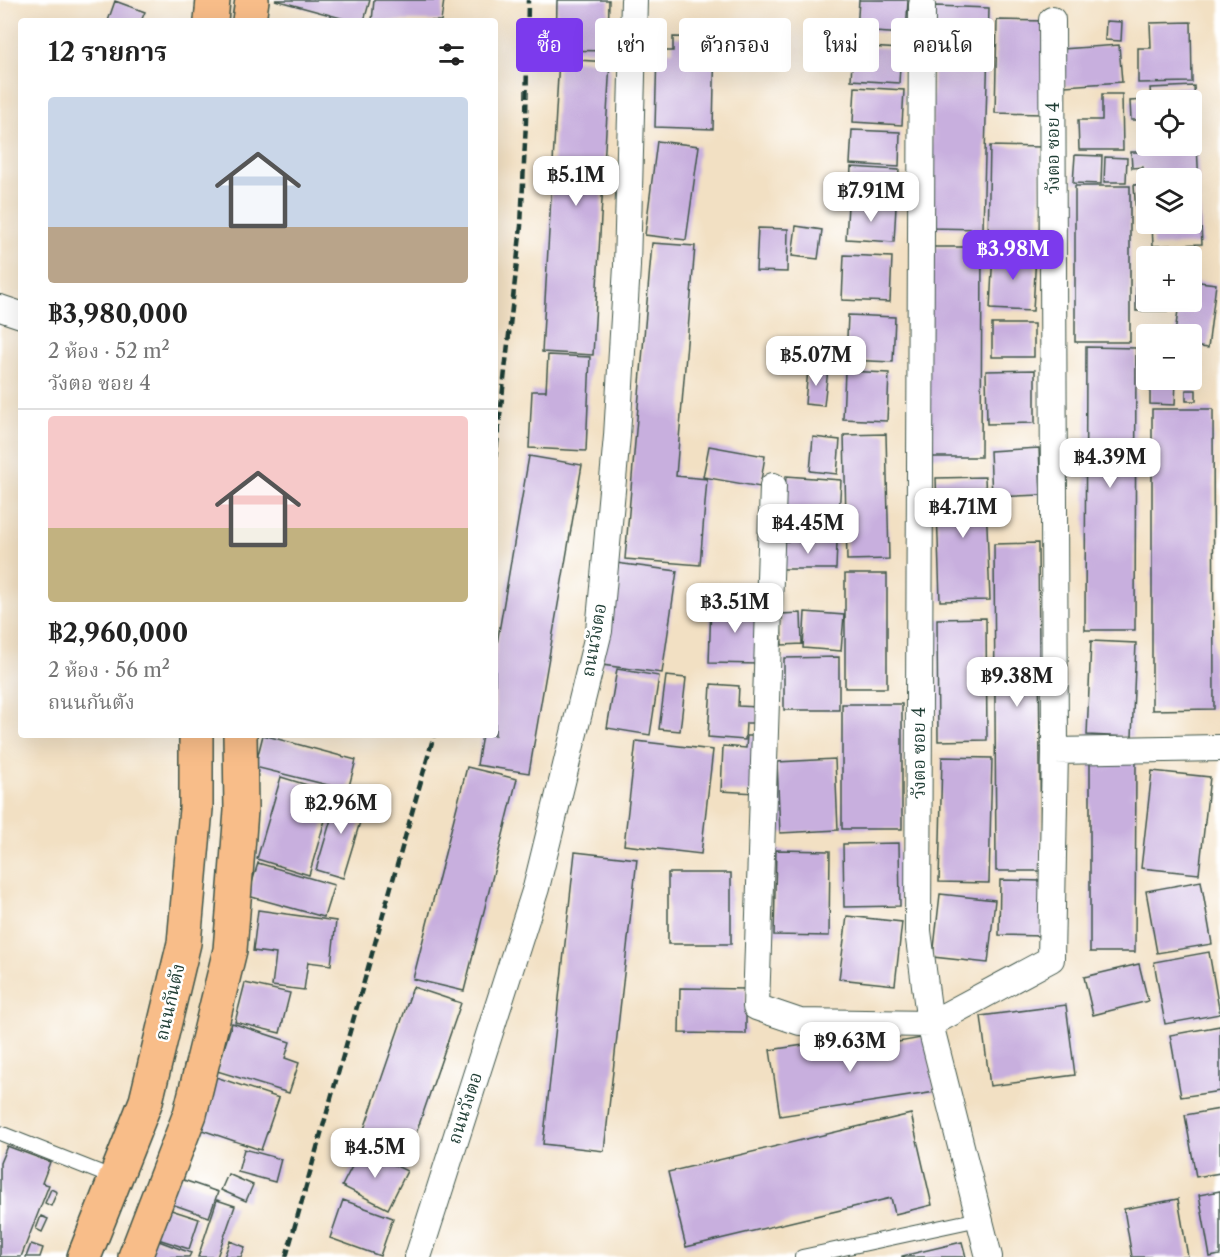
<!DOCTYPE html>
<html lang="th">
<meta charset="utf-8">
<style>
body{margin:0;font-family:"Libre Caslon Text","Noto Serif Thai",serif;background:#f2f2f2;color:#222;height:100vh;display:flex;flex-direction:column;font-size:22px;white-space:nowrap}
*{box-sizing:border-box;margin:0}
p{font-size:20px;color:#767676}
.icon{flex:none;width:33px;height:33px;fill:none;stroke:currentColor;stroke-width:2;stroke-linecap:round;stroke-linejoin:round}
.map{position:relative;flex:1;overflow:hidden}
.sheet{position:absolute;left:18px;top:18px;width:480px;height:720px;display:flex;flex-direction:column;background:#fff;border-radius:6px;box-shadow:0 6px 24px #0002}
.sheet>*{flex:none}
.hud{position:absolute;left:516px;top:18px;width:570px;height:54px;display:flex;gap:12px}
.controls{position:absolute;left:1136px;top:90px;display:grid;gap:12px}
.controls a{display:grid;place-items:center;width:66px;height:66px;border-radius:6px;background:#fff;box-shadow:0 6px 24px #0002;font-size:30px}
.price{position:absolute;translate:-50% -51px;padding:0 14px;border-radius:12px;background:#fff;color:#222;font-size:20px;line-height:39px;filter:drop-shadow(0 2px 3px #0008)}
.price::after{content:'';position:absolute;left:50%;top:36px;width:18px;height:14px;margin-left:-9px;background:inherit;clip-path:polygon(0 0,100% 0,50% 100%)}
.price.active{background:#7c3aed;color:#fff}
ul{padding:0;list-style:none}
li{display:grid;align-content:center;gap:12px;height:318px;padding:0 30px}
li+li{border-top:2px solid #e0e0e0}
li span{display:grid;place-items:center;height:186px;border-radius:6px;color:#555}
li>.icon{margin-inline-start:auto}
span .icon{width:108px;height:108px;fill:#fffc;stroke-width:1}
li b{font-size:26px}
h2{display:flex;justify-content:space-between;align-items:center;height:72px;padding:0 30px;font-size:26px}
.pill{padding:0 21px;border-radius:6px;background:#fff;box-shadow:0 6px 24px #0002;font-size:21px;line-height:54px}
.pill.active{background:#7c3aed;color:#fff}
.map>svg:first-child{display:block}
.building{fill:#c8afde}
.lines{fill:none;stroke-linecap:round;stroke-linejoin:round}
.service-casing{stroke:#3f5549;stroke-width:16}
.minor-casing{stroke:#3f5549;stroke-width:28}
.primary-casing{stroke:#3f5549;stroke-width:36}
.service{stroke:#fff;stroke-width:14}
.minor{stroke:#fff;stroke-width:26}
.primary{stroke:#f8bd89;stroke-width:33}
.rail{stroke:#1f3d34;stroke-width:4.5;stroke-dasharray:9 4.5;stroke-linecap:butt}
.labels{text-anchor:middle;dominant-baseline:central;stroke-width:5;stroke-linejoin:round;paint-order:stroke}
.street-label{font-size:18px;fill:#1f3d34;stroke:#fff}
</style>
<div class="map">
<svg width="1220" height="1257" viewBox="0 0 1220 1257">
<rect width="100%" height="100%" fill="#fff"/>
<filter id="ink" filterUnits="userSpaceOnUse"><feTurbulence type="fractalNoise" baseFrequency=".0167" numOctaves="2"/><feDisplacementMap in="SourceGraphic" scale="12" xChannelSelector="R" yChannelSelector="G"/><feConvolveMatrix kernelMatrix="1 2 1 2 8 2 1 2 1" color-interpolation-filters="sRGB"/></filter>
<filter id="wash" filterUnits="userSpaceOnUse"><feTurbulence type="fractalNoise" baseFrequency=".008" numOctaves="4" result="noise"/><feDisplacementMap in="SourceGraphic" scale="24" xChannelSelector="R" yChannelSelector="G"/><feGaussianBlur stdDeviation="1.35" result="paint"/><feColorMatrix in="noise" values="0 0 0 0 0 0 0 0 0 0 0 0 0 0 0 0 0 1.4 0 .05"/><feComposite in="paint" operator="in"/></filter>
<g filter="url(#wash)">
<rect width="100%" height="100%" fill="#f2e0c3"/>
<g id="blocks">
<path class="building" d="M275,0H370L364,21H352Z
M374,0H444L441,21H372Z
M557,0H609L608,51L556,50Z
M859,0H908L906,34L857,31Z
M115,1L145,12L141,21H108Z
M935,6L989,8L983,229L929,228Z
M997,20L1044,21L1042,114L995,113Z
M1106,21L1122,22L1121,41L1105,40Z
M1191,22L1192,82L1138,83V48H1151L1150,23Z
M673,37L715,38L713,129L655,127L657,51H673Z
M1119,45L1122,82L1065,86L1062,49Z
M853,46L901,49L899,83L851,80Z
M559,59L610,62L593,355L542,352Z
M1194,86L1202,244L1153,246L1152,224H1191V178H1146V212L1136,213L1134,185L1144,184L1143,167L1132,168L1131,152H1147V146H1191V100H1151L1150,88Z
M855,87L904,90L902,125L853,122Z
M1102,94H1122L1123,150H1079L1078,120H1102Z
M1146,100V120H1131L1130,101Z
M852,130L900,132L899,167L850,164Z
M657,141L699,146L686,240L645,235Z
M990,146L1041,147L1039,242L988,241Z
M1075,155L1102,156L1101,184L1073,183Z
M1105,157L1127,158L1126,182H1104Z
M851,167L899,170L897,204L849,201Z
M1075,186H1130V342H1075Z
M848,205L896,207L894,242L846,239Z
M796,226L822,230L818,259L792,256Z
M758,228L788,229L787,272L756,271Z
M652,243L695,246L676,476L707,479L700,565L625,559Z
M929,247H982L981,457H927Z
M993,251L1036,253L1033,311L990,309Z
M844,255L892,257L890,302L842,300Z
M1191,281L1216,284L1208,348L1191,346V334H1175L1179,302H1191Z
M1136,288H1146V302H1174V311H1136Z
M848,315L895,317L893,362L846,360Z
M992,324H1034V357H992Z
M1086,347L1136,348L1135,630H1085Z
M548,355L590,357L586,451L529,448L532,391H546Z
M808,368L828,369L824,406L805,404Z
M1035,370V423L987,424L986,371Z
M845,371L889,373L887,421L843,419Z
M1150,380H1176L1175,405L1150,404Z
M1186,390H1196V401H1186Z
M1152,409H1213L1214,709L1152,710Z
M886,434L889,559L847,560L844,435Z
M813,437L840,440L837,474L810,471Z
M709,446L765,456L760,487L703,477Z
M1039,448L1041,495L992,497L990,451Z
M529,456L582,465L529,773L477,765L482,735H495V655Z
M786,476L841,480L838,533L782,529Z
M985,477L990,600L940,601L936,478Z
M780,541L837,542L836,569H780Z
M1038,543L1041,871H996L994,544Z
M616,563L677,571L662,673L602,665Z
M845,574H887V688H845Z
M711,604L761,605L760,664L709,663Z
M805,612L844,615L841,651L803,648Z
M801,613L802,644L782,645L781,614Z
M986,618L987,740L938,741L937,619Z
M1091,641L1136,643L1132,737L1087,735Z
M839,657V710H784V658Z
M617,669L659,676L650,735L607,728Z
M666,676L686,678L680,731L659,729Z
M711,684L739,686L738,706L758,707L757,723H746L745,740L708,737Z
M842,704H902V829H842Z
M263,735L356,760L348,790L255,767Z
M747,736H759L756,793L721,791L723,746L746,748Z
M636,741L713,750L701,854L624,845Z
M942,757L992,758L989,883L939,882Z
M835,759L838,830L780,833L777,762Z
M1090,759L1136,760L1135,952H1090Z
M467,767L517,779L464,991L413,979Z
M1152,771L1210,777L1199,874L1141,868Z
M281,777L333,793L309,875L257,859Z
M339,792L367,799L343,878L316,870Z
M899,843L900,906L844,907L843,844Z
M776,850L830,851L829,936L774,935Z
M575,852L637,859L604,1151L543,1144Z
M258,863L334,885L324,917L248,896Z
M668,873H731V944H668Z
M1000,880L1043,881L1042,936L999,935Z
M1201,881L1212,944L1157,953L1146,891Z
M940,894L995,900L988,963L933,957Z
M258,910L336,921L331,965L308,962L304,990L272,986L276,954L253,951Z
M847,916L902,922L895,985L839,979Z
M1209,952L1220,1014L1165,1024L1154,962Z
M1139,964L1148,1001L1093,1015L1084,977Z
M245,983L290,993L280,1033L235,1022Z
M413,987L461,1003L409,1154L361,1138Z
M680,988L746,989V1034L679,1033Z
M1066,1005L1075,1075L990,1086L981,1016Z
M232,1023L290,1042L285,1058L299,1063L289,1093L217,1071Z
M1220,1026V1091L1181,1097L1170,1035Z
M885,1033L887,1044L927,1037L935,1092L780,1116L770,1050Z
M216,1077L279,1098L261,1150L199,1129Z
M1220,1109V1173L1196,1177L1185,1115Z
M911,1114L932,1205L895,1214L891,1198L686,1247L668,1172Z
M7,1146L50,1162L42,1183L49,1185L21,1257H0V1163Z
M244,1149L281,1159L275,1182L238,1172Z
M361,1149L407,1171L388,1209L342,1186Z
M228,1174L253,1185L246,1201L221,1190Z
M175,1177L218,1192L209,1217L166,1202Z
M51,1189L57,1192L51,1206L45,1203Z
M1220,1191V1255L1210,1257L1199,1195Z
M1178,1199L1188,1257H1132L1124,1209Z
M217,1200L235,1206L217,1257H198Z
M343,1200L393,1218L380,1256L330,1238Z
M162,1207L199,1219L189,1249L152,1237Z
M41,1216L48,1219L42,1232L36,1229Z
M148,1237L191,1253L189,1257H141Z
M230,1241L245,1247L241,1257H224Z
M962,1242L966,1257H902V1256Z
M31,1244L43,1248L40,1257H26Z"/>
</g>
</g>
<g filter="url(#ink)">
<use href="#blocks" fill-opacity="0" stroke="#3f5549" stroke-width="1.5"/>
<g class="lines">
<g class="service-casing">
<path id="service" d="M0,1133L114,1178
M802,1257L979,1219"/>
</g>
<g class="minor-casing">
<path id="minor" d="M922,5L918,931L930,1024L989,1257
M0,308L21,315
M773,486L756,1007L800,1022L930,1024L1051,959L1055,751L1052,20
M1055,751L1220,748
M418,1257L536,888L599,631L617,436L627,266L634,0"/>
</g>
<g class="primary-casing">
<path id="primary" d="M211,21L213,0
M249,21L252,0
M84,1257L146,1101L184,943L196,809V735
M135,1257L190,1114L230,950L241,811L240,735"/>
</g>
<use href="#service" class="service"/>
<use href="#minor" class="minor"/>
<use href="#primary" class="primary"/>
<path class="rail" d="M495,461L521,226L526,121L528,0
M286,1257L434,735"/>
</g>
</g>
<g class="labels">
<g class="street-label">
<text transform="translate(1053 148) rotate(-90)">วังตอ ซอย 4</text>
<text transform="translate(594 640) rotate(-80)">ถนนวังตอ</text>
<text transform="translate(919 753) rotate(-90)">วังตอ ซอย 4</text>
<text transform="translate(170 1002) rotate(-77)">ถนนกันตัง</text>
<text transform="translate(465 1108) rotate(-72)">ถนนวังตอ</text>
</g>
</g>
</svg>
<div class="controls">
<a><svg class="icon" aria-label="locate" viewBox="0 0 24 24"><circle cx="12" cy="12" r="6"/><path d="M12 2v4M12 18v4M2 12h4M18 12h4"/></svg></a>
<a><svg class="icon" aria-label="layers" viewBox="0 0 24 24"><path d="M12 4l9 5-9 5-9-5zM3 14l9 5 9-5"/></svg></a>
<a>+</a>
<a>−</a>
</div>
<b class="price" style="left:576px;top:207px">฿5.1M</b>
<b class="price" style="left:871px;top:223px">฿7.91M</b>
<b class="price active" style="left:1013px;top:281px">฿3.98M</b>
<b class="price" style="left:816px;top:387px">฿5.07M</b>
<b class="price" style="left:1110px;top:489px">฿4.39M</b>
<b class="price" style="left:963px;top:539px">฿4.71M</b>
<b class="price" style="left:808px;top:555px">฿4.45M</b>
<b class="price" style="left:735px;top:634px">฿3.51M</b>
<b class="price" style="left:1017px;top:708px">฿9.38M</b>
<b class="price" style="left:341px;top:835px">฿2.96M</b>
<b class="price" style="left:850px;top:1073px">฿9.63M</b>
<b class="price" style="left:375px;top:1179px">฿4.5M</b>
<div class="hud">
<a class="pill active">ซื้อ</a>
<a class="pill">เช่า</a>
<a class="pill">ตัวกรอง</a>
<a class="pill">ใหม่</a>
<a class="pill">คอนโด</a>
</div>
<section class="sheet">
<h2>12 รายการ<svg class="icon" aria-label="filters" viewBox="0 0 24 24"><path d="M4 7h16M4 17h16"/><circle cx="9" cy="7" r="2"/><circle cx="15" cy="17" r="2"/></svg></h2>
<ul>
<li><span style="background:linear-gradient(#c9d6e8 70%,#b9a48a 0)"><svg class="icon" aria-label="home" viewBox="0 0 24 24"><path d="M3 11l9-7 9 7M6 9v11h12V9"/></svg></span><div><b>฿3,980,000</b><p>2 ห้อง · 52 m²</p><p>วังตอ ซอย 4</p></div></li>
<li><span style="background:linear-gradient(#f6c9c9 60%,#c2b280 0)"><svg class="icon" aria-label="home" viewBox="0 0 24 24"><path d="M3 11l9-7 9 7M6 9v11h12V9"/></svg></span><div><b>฿2,960,000</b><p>2 ห้อง · 56 m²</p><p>ถนนกันตัง</p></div></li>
</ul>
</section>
</div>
